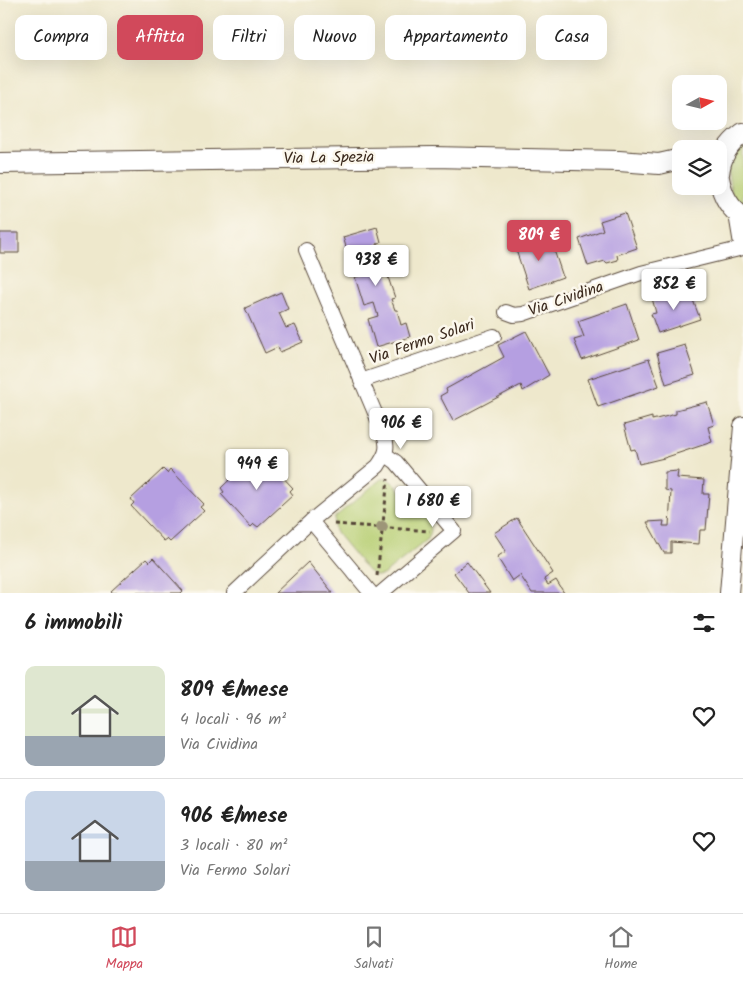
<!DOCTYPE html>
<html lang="it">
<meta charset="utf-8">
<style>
body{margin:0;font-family:Kalam,sans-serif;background:#f2f2f2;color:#222;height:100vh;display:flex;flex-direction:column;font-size:19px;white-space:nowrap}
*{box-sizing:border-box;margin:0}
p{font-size:16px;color:#767676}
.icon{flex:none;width:28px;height:28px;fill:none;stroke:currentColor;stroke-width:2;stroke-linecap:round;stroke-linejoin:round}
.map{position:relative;height:593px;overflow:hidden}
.drawer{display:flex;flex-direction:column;background:#fff;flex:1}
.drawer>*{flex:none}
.guide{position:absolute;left:15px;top:15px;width:714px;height:45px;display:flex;gap:10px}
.needle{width:32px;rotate:82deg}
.controls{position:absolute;left:672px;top:75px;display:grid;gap:10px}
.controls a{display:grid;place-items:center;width:55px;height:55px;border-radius:10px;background:#fff;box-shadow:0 5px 20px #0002;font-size:25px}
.price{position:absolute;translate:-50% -42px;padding:0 11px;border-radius:5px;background:#fff;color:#222;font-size:16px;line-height:32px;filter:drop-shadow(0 1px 2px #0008)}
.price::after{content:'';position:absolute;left:50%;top:30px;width:15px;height:11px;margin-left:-8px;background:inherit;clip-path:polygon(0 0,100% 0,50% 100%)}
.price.active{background:#d1495b;color:#fff}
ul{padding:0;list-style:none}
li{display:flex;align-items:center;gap:15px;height:125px;padding:0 25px}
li+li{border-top:1px solid #e0e0e0}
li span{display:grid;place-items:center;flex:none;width:140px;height:100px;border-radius:10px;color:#555}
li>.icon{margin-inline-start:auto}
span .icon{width:60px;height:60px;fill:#fffc;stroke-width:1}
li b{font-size:21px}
h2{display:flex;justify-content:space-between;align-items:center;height:60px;padding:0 25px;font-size:21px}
.chip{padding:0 18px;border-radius:10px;background:#fff;box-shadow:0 5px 20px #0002;font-size:18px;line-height:45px}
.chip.active{background:#d1495b;color:#fff}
.dock{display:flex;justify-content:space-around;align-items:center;height:70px;border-top:1px solid #e0e0e0;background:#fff;font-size:14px;color:#767676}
.dock a{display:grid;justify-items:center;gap:2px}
.dock .active{color:#d1495b}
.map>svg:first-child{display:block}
.green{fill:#b8cf74;stroke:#7a7c49}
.building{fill:#b59fe1}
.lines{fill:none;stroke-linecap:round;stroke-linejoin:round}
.minor-casing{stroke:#564638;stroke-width:16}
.tertiary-casing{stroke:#564638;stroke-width:20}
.secondary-casing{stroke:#564638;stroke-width:22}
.path{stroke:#564638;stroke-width:3;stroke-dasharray:4 4;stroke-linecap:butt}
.minor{stroke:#fff;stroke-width:14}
.tertiary{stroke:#fff;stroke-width:18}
.secondary{stroke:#fff;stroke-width:20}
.tree{fill:#9d9678}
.labels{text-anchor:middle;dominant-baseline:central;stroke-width:5;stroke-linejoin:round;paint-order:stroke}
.street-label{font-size:16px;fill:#3b2a1e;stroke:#fbf7ec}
</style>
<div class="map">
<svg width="743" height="593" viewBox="0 0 743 593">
<rect width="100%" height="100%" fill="#fbf7ec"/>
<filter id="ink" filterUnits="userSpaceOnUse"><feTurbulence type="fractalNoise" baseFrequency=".02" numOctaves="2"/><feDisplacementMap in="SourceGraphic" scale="10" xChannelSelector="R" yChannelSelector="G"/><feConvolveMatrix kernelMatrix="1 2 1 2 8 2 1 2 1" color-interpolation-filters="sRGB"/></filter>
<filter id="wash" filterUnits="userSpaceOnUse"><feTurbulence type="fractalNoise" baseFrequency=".0096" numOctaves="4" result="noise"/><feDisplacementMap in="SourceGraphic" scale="20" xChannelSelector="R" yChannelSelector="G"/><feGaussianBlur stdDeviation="1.12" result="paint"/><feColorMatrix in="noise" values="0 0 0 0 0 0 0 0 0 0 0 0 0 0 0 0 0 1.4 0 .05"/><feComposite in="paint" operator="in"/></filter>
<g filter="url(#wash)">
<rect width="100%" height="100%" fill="#eee8cc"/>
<path class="green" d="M743,142V208L732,195L727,169Z
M381,479H388L392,482L430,521L431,531L428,539L383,575L377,576L368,571L335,531L334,524L335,517Z"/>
<g id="blocks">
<path class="building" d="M625,213L637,248L617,255L618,260L607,263L605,261L588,266L579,239L603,230L600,221Z
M377,227L381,242L377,244L395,298L391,299L395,310H397L401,325L406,323L410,337L376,347L368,319L378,316L374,303L364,306L355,277L365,274L362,263L352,266L343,237Z
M0,233H19V253H0Z
M549,235L563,277L529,289L515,247Z
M689,289L700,319L658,333L651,314L656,313L652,298L669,293L672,297Z
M281,292L288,309L279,313L286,328L295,325L303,342L280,352L278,347L265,353L245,308Z
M627,304L639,340L582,360L574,340L584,337L578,321Z
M526,331L549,375L523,391L521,385L453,421L440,396L447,392L446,389L504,357L498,345Z
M685,345L695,375L666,384L657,353Z
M649,359L659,386L598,407L588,379Z
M707,402L714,425L708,427L712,442L664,458L639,464L635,449L631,450L624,425L652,417V420L676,414V410Z
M256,454L259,458L262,455L293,488L290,491L293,495L258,527L254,524L251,527L221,494L224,492L221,488Z
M163,469L167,473L170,469L204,504L200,507L204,511L170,542L167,539L164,541L131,506L134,503L131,499Z
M678,471L677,478L704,480L703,494H709L706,530H700L699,544L671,542V553H664L647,522L664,521L663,526H669L671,491L665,490V472Z
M517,518L553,573L544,579L548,585L556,580L564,593H532L520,575L512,581L497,557L506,551L494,533Z
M153,558L183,591L181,593H113L111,591L146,559L149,562Z
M308,562L333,593H275Z
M467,562L490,593H469L454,573Z"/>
</g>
</g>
<g filter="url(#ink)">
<use href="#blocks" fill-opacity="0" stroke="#564638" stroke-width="1"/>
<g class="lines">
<g class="minor-casing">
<path id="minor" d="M506,312L514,315L523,314L641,273L743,248
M361,381L494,336
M311,521L371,593
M234,593L311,521L378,466C386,454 389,448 384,434L306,250
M381,593L454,531L396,462L386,455"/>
</g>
<g class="tertiary-casing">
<path id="tertiary" d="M738,214L743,244
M729,593L743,426"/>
</g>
<g class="secondary-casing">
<path id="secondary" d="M0,163L433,157L619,161L659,164L681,159
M719,174C721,156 728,144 743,133
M719,178C722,194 728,208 743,217"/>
</g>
<path class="path" d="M334,524L430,531
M377,576L388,479"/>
<use href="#minor" class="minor"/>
<use href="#tertiary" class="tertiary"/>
<use href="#secondary" class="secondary"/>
</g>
<circle class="tree" cx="382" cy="527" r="6"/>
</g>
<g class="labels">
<g class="street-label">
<text transform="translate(329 158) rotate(-1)">Via La Spezia</text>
<text transform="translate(566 299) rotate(-19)">Via Cividina</text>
<text transform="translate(422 342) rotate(-19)">Via Fermo Solari</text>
</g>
</g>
</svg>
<div class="controls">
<a><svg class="needle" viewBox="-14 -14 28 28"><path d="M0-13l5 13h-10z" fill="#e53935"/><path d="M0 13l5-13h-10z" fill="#767676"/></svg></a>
<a><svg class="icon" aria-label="layers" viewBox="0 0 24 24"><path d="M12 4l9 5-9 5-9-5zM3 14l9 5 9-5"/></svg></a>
</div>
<b class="price active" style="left:539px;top:262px">809 €</b>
<b class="price" style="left:376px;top:287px">938 €</b>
<b class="price" style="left:674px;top:311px">852 €</b>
<b class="price" style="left:401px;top:450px">906 €</b>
<b class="price" style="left:257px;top:491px">949 €</b>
<b class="price" style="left:433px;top:528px">1 680 €</b>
<div class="guide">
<a class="chip">Compra</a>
<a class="chip active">Affitta</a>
<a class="chip">Filtri</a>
<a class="chip">Nuovo</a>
<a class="chip">Appartamento</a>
<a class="chip">Casa</a>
</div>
</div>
<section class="drawer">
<h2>6 immobili<svg class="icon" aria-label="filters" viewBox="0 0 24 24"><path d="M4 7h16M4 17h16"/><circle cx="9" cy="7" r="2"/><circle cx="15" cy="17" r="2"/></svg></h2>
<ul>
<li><span style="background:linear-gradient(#dfe7d0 70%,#9aa5b1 0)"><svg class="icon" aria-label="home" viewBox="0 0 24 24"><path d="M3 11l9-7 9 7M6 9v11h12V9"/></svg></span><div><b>809 €/mese</b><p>4 locali · 96 m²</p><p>Via Cividina</p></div><svg class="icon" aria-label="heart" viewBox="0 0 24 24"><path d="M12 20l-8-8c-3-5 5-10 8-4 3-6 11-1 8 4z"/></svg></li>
<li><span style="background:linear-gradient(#c9d6e8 70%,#9aa5b1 0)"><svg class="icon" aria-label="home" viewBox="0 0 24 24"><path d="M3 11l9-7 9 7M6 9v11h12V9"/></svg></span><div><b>906 €/mese</b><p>3 locali · 80 m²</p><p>Via Fermo Solari</p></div><svg class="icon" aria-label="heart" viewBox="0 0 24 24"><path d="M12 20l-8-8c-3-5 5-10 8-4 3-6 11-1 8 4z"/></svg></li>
</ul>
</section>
<nav class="dock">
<a class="active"><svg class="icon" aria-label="map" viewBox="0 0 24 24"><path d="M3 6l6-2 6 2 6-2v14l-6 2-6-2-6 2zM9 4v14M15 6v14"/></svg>Mappa</a>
<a><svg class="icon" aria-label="saved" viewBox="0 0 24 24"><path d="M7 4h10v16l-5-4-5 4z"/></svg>Salvati</a>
<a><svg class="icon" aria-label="home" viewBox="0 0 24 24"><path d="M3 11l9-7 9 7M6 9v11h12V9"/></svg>Home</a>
</nav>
